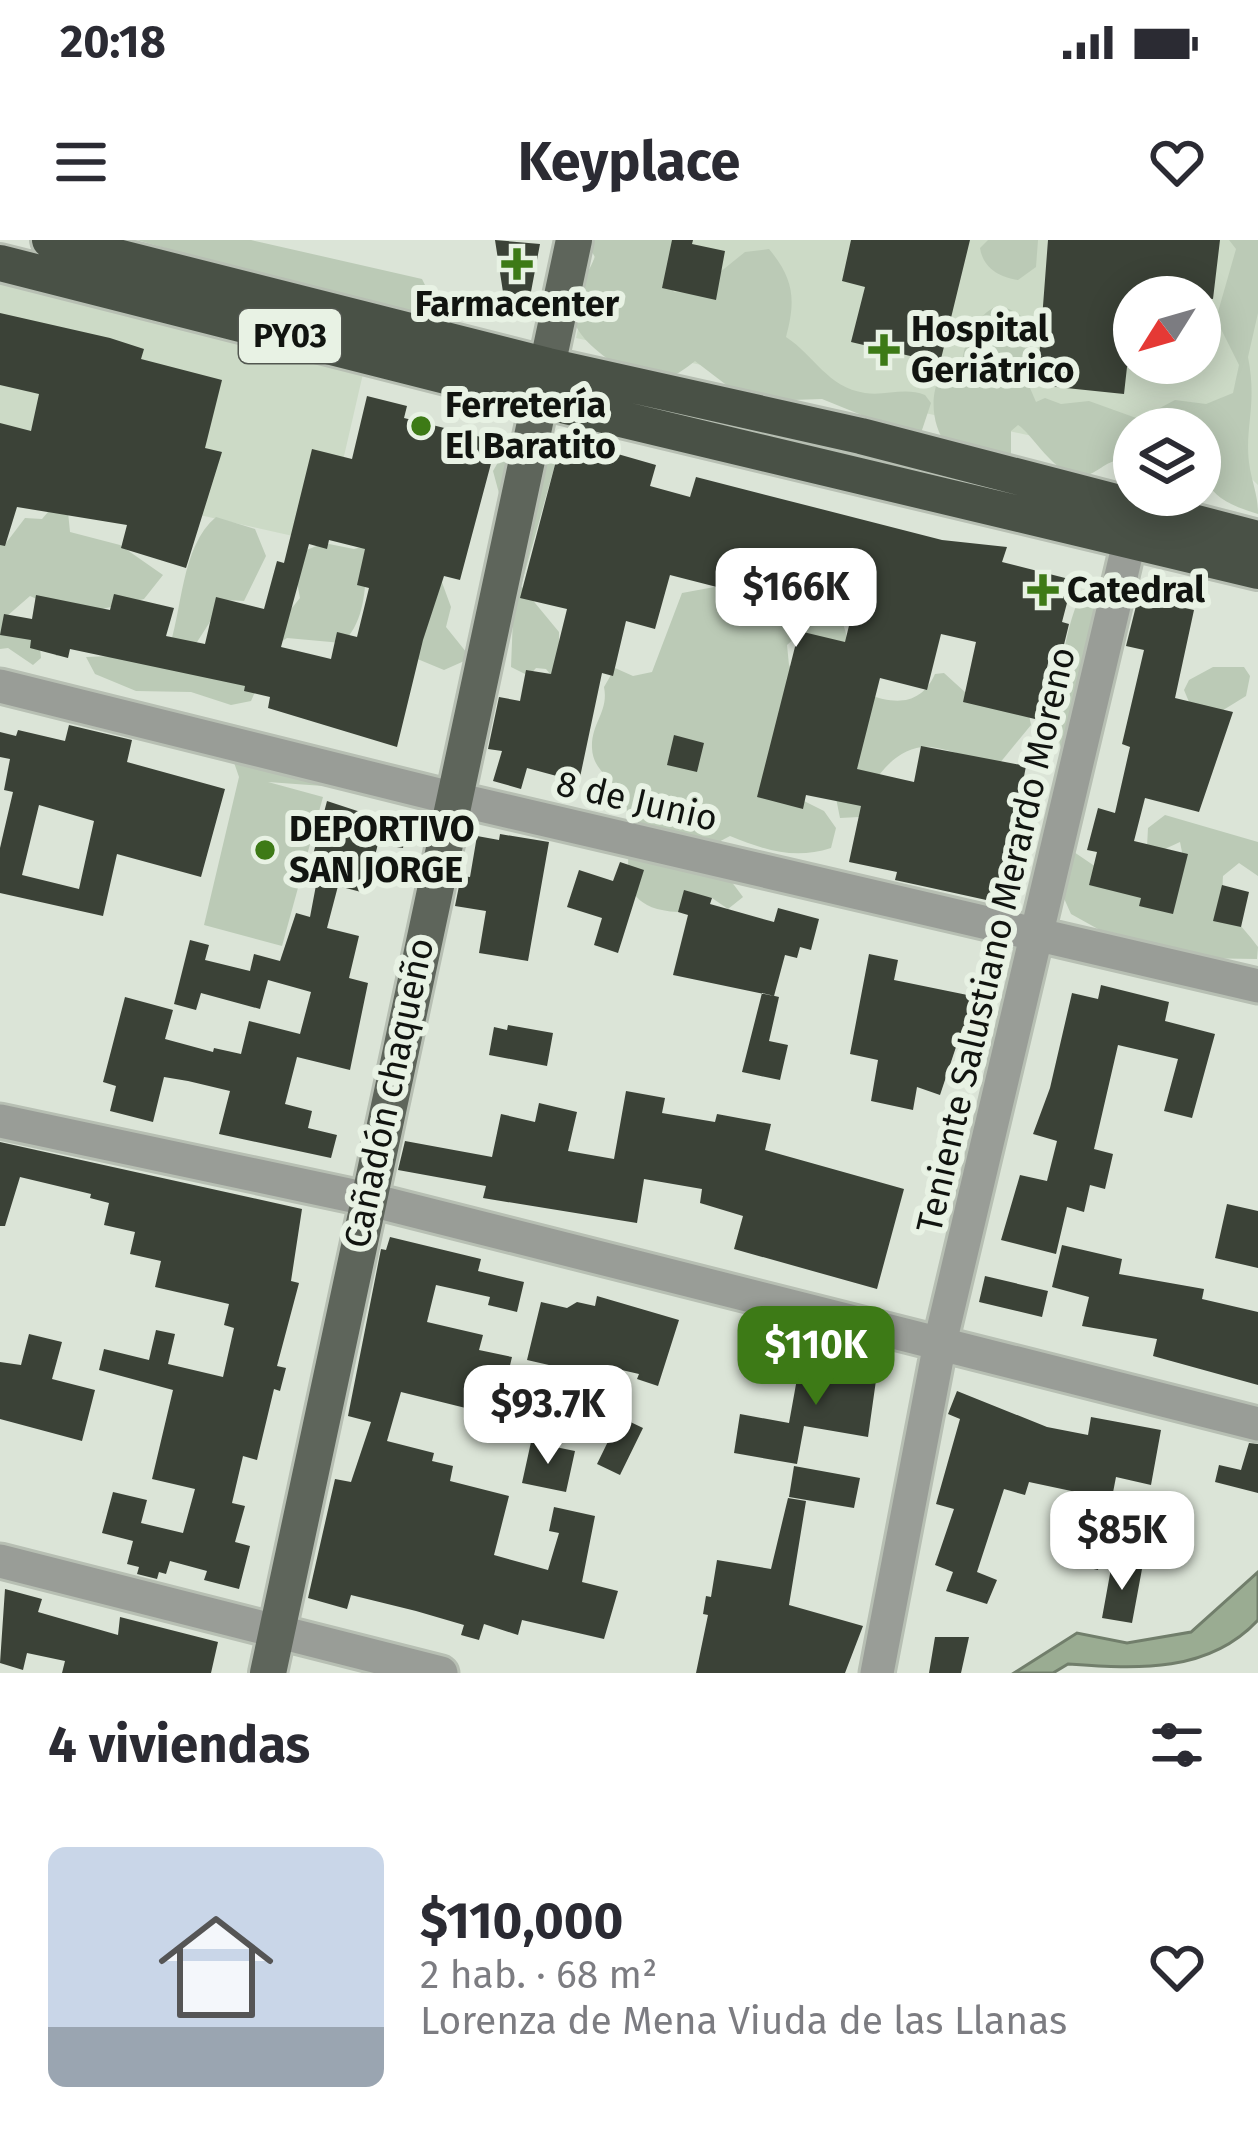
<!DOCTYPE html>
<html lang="es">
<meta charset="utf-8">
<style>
body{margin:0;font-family:"Fira Sans",sans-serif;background:#f7f7f7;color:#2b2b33;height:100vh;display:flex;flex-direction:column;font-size:45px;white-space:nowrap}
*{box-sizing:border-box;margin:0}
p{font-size:39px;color:#7c7c81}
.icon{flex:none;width:66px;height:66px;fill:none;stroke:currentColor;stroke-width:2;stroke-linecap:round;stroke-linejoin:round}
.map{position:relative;height:1433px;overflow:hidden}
.details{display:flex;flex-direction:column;background:#fff;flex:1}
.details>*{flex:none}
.needle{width:78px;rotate:233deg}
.fabs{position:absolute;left:1113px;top:36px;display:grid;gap:24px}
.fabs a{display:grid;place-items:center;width:108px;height:108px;border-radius:50%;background:#fff;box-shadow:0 6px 30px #0003;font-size:60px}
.price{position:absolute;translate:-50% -102px;padding:0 27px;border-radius:24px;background:#fff;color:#222;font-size:39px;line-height:78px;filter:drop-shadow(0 3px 6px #0008)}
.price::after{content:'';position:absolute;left:50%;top:72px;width:36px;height:27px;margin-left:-18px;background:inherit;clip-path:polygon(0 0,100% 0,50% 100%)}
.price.selected{background:#3d7a16;color:#fff}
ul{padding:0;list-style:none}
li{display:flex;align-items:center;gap:36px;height:300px;padding:0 48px}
li span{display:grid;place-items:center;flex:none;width:336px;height:240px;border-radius:18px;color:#555}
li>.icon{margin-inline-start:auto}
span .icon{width:144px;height:144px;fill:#fffc;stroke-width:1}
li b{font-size:51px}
h2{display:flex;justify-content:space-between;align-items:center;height:144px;padding:0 48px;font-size:51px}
.status{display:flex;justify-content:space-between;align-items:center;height:84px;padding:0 60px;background:#fff;direction:ltr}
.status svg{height:33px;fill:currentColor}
header{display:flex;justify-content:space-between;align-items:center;height:156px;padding:0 48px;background:#fff;font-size:54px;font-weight:700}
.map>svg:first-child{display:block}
.built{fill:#ccdac6;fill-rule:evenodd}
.green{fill:#bbcab6}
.water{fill:#9aac92;stroke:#717e6b;stroke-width:3}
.building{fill:#3b4237;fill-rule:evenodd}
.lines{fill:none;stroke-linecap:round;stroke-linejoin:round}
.minor-casing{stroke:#b7bfb3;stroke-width:39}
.major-casing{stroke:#b7bfb3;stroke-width:42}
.highway-casing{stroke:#b7bfb3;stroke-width:42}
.minor{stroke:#999d97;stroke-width:33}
.major{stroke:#5e655b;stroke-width:36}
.highway{stroke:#495146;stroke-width:36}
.poi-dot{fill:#3d7a16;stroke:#e8f2e4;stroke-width:4.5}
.labels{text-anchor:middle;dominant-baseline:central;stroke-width:12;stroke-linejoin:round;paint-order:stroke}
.shield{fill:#e8f2e4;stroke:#525750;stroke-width:3}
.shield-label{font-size:33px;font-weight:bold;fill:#111410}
.poi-label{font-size:36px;font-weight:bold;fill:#111410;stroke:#e8f2e4;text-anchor:start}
.street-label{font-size:36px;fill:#111410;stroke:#e8f2e4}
</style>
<div class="status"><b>20:18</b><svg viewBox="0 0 49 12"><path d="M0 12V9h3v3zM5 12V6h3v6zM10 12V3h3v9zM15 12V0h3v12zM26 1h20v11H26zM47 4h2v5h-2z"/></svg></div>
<header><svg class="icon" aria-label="menu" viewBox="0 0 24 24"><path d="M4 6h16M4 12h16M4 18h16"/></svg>Keyplace<svg class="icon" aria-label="heart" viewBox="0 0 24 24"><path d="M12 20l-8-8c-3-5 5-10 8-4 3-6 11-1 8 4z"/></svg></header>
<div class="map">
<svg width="1258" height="1433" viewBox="0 0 1258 1433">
<rect width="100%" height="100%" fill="#dbe4d7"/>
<path class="built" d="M598,0H1258V245L1200,189H1134V218L576,98ZM1134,57H1200V123H1134Z
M0,42L365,125L324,303L0,230Z"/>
<path class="green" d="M137,0H251L422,39L431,57L429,67L400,75Z
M560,0H673L668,44L674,52L694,53L745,12L769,9C794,39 796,60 786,97C815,116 827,147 865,153C886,156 905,147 925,155L931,163L922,190L901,191L822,159L792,160L729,147L695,121C685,129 674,137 661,140C638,144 577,104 574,79C572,56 587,36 595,17L590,9Z
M988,0H1038L1036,27L1018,40C999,37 983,28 980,8Z
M1229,0H1258V73L1248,117C1258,167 1243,190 1250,229C1253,245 1258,256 1258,274C1205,258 1200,242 1200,189H1134V239L1120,220C1105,221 1097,234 1084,236C1056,239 1032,193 1018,185L1011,191V218L947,206C927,180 927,130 963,117C966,97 977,75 997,66C1044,74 1036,114 1030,148L1036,162L1045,158L1061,164L1089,161L1139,179L1175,160L1206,164L1233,153L1239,125L1216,79L1236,9Z
M543,191L561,203L521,346L559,392V445L546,429L536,428L529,436L511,427L513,377L496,347L513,275L500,257L493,231L514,195Z
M48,272H68L70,292L120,305L163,335L144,359L94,371L65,413L56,416L50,365L30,356L7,376L40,407L41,418L33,425L8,408L0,409V298L6,303L25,278L42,279Z
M216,277L255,289L266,316L244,361L224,360L190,413L248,437L255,452L251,461L231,465L191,452L136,451L95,434L86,417L167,414C183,372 180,307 216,277Z
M324,303L354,309L365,306C367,336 367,382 342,403L287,398L279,403L287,374L300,358L294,326L304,311Z
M440,337L451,367L446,387L471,418L444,430L415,418Z
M1095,338L1104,342L1063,513C1048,487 1066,351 1095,338Z
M720,346C737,354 755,365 773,370C804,378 838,337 849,408L797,396L787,405L789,425L801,440L788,553L824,571L836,588L831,608C794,620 765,610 730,596L713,605L719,625L743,657L728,669L712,658L690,656L678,672C595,667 647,600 621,555C611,536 593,531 592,508C591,483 609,472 604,447L615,428L633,436L652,432L682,353Z
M1213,427H1244L1250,436L1246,456L1220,472L1192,469L1184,450L1189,440Z
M944,433L966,453L1029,475L1031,485L999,524C976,521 954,510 931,507C894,504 867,545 859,577L840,578L836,558L867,454C896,465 921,465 935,434Z
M228,505L337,547L268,542L323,557L282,706L204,685L239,537Z
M1165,575L1258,602V636L1239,623L1223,636C1220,672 1239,680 1258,707L1257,719L1190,718L1125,704L1071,674L1054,636L1074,612L1118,642L1184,622L1180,602L1154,614L1147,607L1148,588Z"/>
<path class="water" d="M1258,1332V1380C1209,1433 1139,1429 1068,1424L1053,1433H1014L1077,1393L1127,1403L1191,1392Z"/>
<path class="building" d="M495,0L540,4L530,57L503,52Z
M672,0H693L692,4L725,11L716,60L662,48Z
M851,0H970L940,123L851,102L865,47L842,41Z
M1048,0H1220L1213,59L1134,50V127H1127L1124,154L1037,145Z
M0,73L110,98L144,109L141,119L222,140L205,208L222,212L186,328L121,308L127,285L17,267L5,306L0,305V183L31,191L39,154L0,145Z
M367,156L407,166L404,178L497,201L460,340L444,336L423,400L397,507L268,468L270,457L244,451L245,446L70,409L68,418L30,408L31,400L0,395L4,374L32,379L36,355L110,370L114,354L174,368L166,396L205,404L216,357L264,369L277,321L284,323L312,209L352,219ZM329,300L365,309L357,345L369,348L357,397L337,392L331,419L281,407L309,304L327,309Z
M562,198L656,225L650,246L690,257L696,237L942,300L1007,307L1002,322L1073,340L1062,382L1069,384L1060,421L1049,419L1035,479L963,462L976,402L941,394L927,450L880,438L857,529L914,542L921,506L1026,526L1000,663L895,640L897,632L849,622L861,566L806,555L803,569L757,557L799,391L845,402L860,341L812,329L805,357L754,345L752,356L670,335L655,389L626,381L613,436L602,433L579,542L527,528L521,549L493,541L502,511L488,509L499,457L520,461L526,430L551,434L567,369L520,358Z
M1138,358L1194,370L1175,458L1233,472L1199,572L1145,558L1134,601L1188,614L1173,674L1139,666L1141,658L1089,645L1097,612L1087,610L1098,568L1115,573L1130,507L1122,504L1144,410L1126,406Z
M69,485L132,500L127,522L225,549L201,637L117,614L103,676L0,653V608L13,552L4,550L10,519L0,517V492L16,496L18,490L65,501ZM39,565L94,581L79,649L22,635Z
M674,495L704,503L697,532L667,525Z
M327,561L406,587L403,608L378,604L365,653L338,646L327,688L359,696L349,738L368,743L350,830L297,817L285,864L312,871L308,888L337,895L331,918L219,894L230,851L188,841L164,837L153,882L110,871L116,846L103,842L125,757L173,770L165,799L213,812L214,808L241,814L249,781L300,794L311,752L268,740L260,769L201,753L196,770L174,764L190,700L209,705L205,720L250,731L254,714L280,721L296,673L310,677L317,640L307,638Z
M500,594L549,602L528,721L479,713L486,671L455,666L461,636L470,637L477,596L499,600Z
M620,622L644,630L618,713L594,705L602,678L567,667L579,630L613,641Z
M1222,645L1249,652L1241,687L1213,681Z
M684,650L712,658L710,664L774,682L778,668L819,679L811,710L800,707L797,718L785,715L774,756L673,735L688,675L678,672Z
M869,714L898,720L894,740L987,759L981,792L962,789L940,855L917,847L913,870L871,861L878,820L850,814Z
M1101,745L1169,762L1165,781L1215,794L1192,878L1164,871L1178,819L1118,805L1094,909L1113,914L1105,949L1090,945L1084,972L1067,967L1056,1014L1001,1000L1020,935L1047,941L1057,901L1033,894L1050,848L1072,753L1098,759Z
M762,753L779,757L769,801L788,805L780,840L742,832Z
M508,785L553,793L547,826L489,815L494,787L507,790Z
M626,851L665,858L662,873L715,882L717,874L771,884L765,910L904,949L877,1049L734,1009L743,976L700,963L702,949L644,939L637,983L483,958L486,946L398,930L405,901L492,917L501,874L535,882L539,863L577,872L568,911L614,919Z
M0,902L302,969L291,1041L299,1043L277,1126L286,1128L280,1151L274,1149L257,1220L243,1216L232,1263L245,1266L235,1302L250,1306L239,1349L204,1340L207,1331L170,1321L166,1334L159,1332L157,1339L137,1334L139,1327L127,1324L133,1301L102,1293L113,1252L147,1260L141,1283L183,1293L195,1249L152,1239L173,1150L99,1130L104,1109L149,1120L156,1090L175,1094L168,1124L223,1137L234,1088L224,1085L229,1064L155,1047L161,1021L130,1014L135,992L104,985L109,963L90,958L91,954L20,937L5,986H0Z
M1227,964L1258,971V1028L1215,1018Z
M390,997L481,1019L478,1031L524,1042L517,1072L488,1065L490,1057L436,1045L427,1082L483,1095L479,1110L512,1117L498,1176L401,1152L387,1201L434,1213L432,1221L453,1226L450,1241L509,1256L494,1315L548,1330L559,1293L549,1291L554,1267L595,1276L582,1342L618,1351L604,1399L522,1380L518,1395L484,1384L479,1400L461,1395L464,1385L416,1371L351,1355L347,1369L308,1358L335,1239L351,1242L371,1182L348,1176L381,1009L386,1010Z
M1062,1005L1122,1019L1119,1034L1204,1049L1202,1059L1258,1072V1145L1153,1116L1157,1099L1082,1086L1089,1057L1052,1047Z
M985,1036L1048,1051L1042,1077L979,1062Z
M597,1056L679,1080L658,1146L637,1139L639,1134L600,1125L597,1136L527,1120L541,1062L567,1068L577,1062L595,1066Z
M29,1094L62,1102L52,1139L95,1150L82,1201L0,1179V1122L21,1125Z
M830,1110L879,1119L868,1197L804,1186L797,1224L734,1213L740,1174L789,1183L800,1122L827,1127Z
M957,1151L1047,1187L1088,1195L1091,1177L1161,1190L1151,1245L1116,1237L1098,1330L1063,1322L1076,1252L1029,1242L1025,1255L1004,1249L977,1332L997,1340L987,1364L946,1351L953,1332L935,1325L954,1269L936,1264L960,1179L948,1174Z
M620,1177L643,1188L620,1235L597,1224Z
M531,1202L575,1211L566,1252L522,1243Z
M1249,1203L1258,1204V1253L1215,1242L1219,1225L1241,1230Z
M794,1226L860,1238L854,1268L789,1257Z
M788,1258L806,1261L789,1365L863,1386L845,1433H696L708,1375L703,1374L706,1356L711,1357L717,1320L771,1329Z
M1112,1323L1142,1329L1132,1383L1102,1378Z
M5,1349L42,1359L38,1372L118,1395L120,1377L218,1402L211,1433H62L65,1421L27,1413L23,1430L0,1423Z
M935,1397H969L961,1433H929Z"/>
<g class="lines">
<g class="minor-casing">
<path id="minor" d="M0,446L451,558L1258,746
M0,881L367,959L1258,1184
M0,1321L441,1433
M877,1433L940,1103L1135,277"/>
</g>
<g class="major-casing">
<path id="major" d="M268,1433L574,0"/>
</g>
<g class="highway-casing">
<path id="highway" d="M50,0L548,126L861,196L1258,299
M0,23L541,160L1258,331"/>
</g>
<use href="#minor" class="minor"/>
<use href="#major" class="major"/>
<use href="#highway" class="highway"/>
</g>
<g class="poi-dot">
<path d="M511 6h12v12h12v12h-12v12h-12v-12h-12v-12h12z"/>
<path d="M878 92h12v12h12v12h-12v12h-12v-12h-12v-12h12z"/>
<circle cx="421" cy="186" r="12"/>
<path d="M1037 332h12v12h12v12h-12v12h-12v-12h-12v-12h12z"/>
<circle cx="265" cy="610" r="12"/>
</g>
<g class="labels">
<rect class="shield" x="239" y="69" width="102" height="54" rx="9"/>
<g class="shield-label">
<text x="290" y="96">PY03</text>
</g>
<g class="poi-label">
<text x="517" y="64" text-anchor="middle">Farmacenter</text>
<text x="911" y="89">Hospital<tspan x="911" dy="41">Geriátrico</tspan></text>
<text x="445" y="165">Ferretería<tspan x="445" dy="41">El Baratito</tspan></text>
<text x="1067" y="350">Catedral</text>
<text x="289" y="589">DEPORTIVO<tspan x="289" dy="41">SAN JORGE</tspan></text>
</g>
<g class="street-label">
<text transform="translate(637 561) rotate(13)">8 de Junio</text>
<text transform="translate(996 700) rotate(-77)">Teniente Salustiano Merardo Moreno</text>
<text transform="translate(389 853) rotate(-78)">Cañadón chaqueño</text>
</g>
</g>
</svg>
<div class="fabs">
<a><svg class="needle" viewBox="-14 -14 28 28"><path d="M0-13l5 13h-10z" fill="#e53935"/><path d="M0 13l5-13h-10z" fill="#7c7c81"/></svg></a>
<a><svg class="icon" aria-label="layers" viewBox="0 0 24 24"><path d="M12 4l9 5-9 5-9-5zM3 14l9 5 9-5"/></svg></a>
</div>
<b class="price" style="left:796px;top:410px">$166K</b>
<b class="price selected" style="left:816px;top:1168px">$110K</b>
<b class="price" style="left:548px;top:1227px">$93.7K</b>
<b class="price" style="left:1122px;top:1353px">$85K</b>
</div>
<section class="details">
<h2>4 viviendas<svg class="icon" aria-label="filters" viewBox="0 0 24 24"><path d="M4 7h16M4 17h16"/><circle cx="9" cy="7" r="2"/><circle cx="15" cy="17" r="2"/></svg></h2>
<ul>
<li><span style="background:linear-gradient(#c9d6e8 75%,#9aa5b1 0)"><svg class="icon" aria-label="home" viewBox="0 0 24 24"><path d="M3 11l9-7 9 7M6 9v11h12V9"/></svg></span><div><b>$110,000</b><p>2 hab. · 68 m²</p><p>Lorenza de Mena Viuda de las Llanas</p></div><svg class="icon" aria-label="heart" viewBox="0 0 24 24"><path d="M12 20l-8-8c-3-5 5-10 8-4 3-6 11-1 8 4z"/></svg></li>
</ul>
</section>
